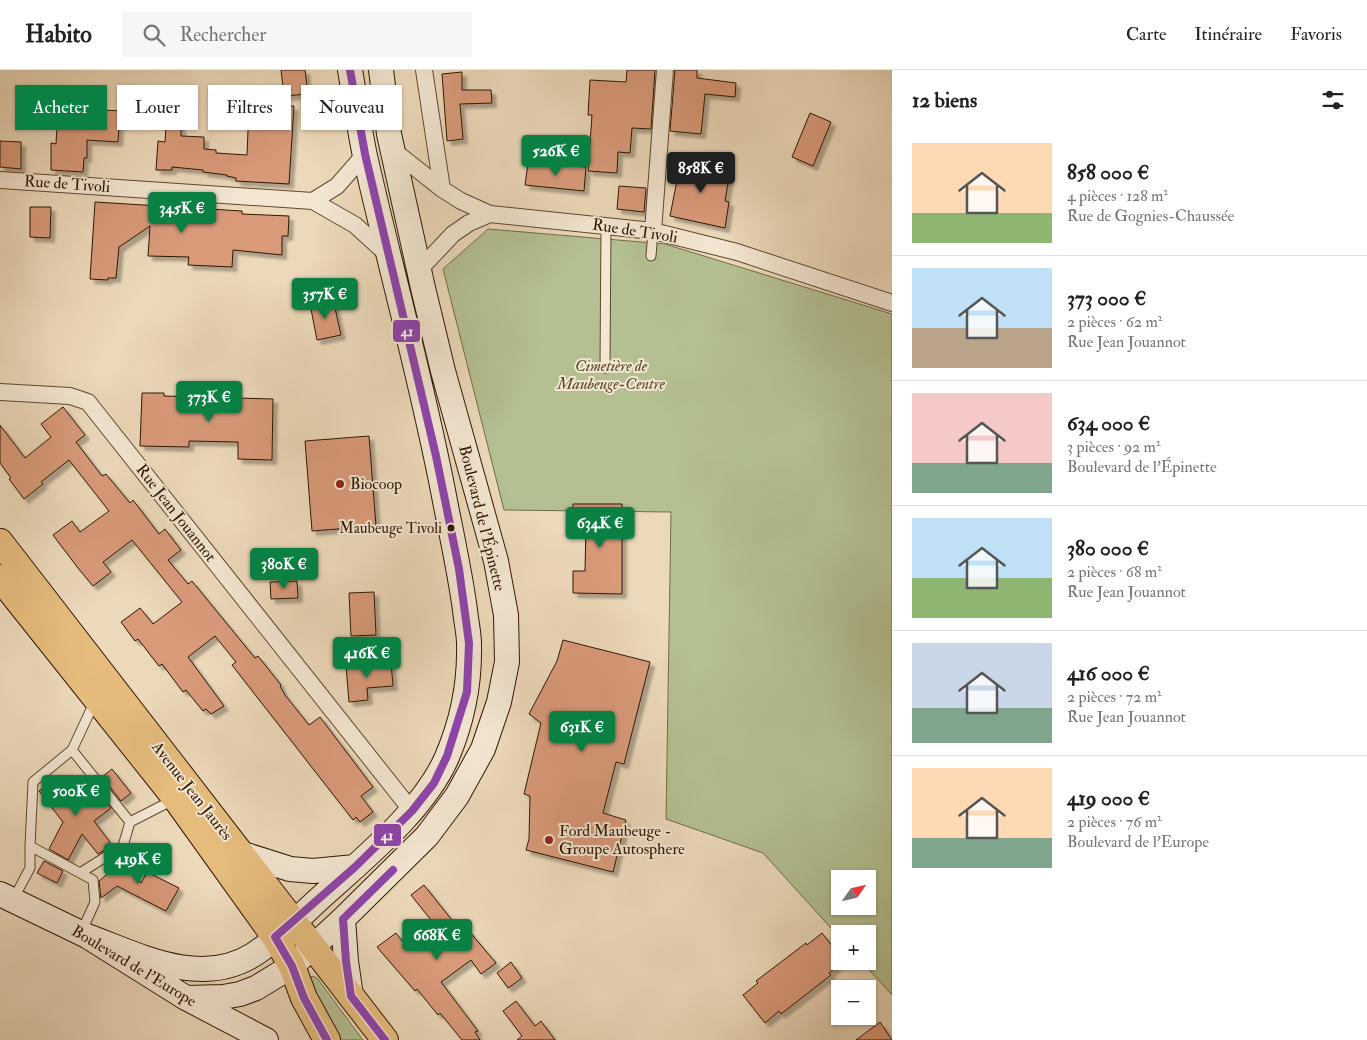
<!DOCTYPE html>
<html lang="fr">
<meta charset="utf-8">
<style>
body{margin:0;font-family:"IM FELL Double Pica",serif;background:#f6f6f6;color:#222;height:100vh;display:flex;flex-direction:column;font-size:19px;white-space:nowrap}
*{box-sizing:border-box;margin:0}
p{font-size:16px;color:#767676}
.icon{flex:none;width:28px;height:28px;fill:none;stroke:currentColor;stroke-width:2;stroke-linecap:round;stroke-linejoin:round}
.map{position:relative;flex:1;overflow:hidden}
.details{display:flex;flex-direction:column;background:#fff;width:475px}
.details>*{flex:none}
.banner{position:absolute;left:15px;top:15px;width:475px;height:45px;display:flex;gap:10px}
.needle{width:32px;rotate:56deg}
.controls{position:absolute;left:831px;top:800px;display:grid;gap:10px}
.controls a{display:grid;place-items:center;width:45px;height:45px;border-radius:0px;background:#fff;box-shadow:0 1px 4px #0004;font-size:25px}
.price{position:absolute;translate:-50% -42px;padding:0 11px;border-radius:5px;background:#0b8043;color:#fff;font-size:16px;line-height:32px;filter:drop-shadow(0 1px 2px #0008)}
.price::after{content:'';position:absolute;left:50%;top:30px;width:15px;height:11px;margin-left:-8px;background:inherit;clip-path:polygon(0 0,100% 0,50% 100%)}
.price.active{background:#222;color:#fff}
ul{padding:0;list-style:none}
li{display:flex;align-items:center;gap:15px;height:125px;padding:0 20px}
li+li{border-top:1px solid #e0e0e0}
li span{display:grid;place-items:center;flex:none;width:140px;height:100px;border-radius:0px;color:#555}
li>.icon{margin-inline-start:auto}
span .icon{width:60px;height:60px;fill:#fffc;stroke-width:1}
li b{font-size:21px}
h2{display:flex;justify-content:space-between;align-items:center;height:60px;padding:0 20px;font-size:21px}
.pill{padding:0 18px;border-radius:0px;background:#fff;box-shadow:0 1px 4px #0004;font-size:18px;line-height:45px}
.pill.active{background:#0b8043;color:#fff}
header{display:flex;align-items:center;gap:30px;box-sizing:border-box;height:70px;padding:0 25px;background:#fff;border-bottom:1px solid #e0e0e0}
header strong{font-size:24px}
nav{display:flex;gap:28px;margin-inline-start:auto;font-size:18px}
.search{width:350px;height:45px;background:#f6f6f6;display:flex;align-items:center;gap:12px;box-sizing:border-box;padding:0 18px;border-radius:0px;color:#767676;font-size:19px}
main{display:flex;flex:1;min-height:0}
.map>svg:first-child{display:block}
.green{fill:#b4c092;stroke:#726c49;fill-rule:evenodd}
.building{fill:#d99a7a;stroke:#2f1700;filter:url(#shadow)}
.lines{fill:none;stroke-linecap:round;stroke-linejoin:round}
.lane-casing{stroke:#5e482e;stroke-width:11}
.street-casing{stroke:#5e482e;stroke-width:18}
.secondary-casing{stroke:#2f1700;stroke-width:26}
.primary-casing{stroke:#2f1700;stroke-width:28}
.lane{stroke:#f3e6d2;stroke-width:9}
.street{stroke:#f3e6d2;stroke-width:16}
.secondary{stroke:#f3e6d2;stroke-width:24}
.primary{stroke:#e6bc7d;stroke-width:26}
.bus-1-casing{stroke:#f3e6d2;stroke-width:11}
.bus-1{stroke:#8e44ad;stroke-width:8}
.poi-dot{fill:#8f2418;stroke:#f3e6d2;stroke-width:2}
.bus-dot{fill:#2f1700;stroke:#f3e6d2;stroke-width:2}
.labels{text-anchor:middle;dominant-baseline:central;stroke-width:4;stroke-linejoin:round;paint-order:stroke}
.bus-label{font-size:15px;fill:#2f1700;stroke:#f3e6d2;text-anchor:end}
.street-label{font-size:16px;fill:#2f1700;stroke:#f3e6d2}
.park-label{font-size:16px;font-style:italic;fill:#574a2c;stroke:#f3e6d2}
.poi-label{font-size:16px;fill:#2f1700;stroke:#f3e6d2;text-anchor:start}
.line-badge{stroke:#f3e6d2;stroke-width:2}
.badge-label{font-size:14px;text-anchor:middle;font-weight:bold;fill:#fff}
</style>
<header>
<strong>Habito</strong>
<div class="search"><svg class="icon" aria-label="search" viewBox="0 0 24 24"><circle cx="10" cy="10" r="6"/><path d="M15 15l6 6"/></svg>Rechercher</div>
<nav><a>Carte</a><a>Itinéraire</a><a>Favoris</a></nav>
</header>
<main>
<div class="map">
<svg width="892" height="970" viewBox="0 0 892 970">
<defs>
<filter id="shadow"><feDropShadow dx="4.5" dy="4.5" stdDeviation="1" flood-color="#0004"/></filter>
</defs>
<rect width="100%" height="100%" fill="#ecd9ba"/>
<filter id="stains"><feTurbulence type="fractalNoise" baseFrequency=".004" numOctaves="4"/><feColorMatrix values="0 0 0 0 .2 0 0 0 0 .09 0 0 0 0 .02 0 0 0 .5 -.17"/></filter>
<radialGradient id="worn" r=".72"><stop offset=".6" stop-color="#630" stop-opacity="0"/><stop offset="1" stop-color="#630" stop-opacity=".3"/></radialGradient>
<path class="green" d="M488,159L665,174L892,244V925L861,891H868V864H840V868L763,783L666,749L671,442L504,440L443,199ZM840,809H868V836H840Z
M312,906L317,908L363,970H341L337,965L309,910Z"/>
<path class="building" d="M281,0H305L308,24L284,26Z
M627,0H655L651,59L632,58L630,83L618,82L617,103L588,101L592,45H588L590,10L626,12Z
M675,0H697V8L736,13L735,27L705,24L701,64L670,61Z
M462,2V20H491L492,33L460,34L463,69L447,71L442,4Z
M249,36H294L289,114L236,111V108L227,106V105L203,102V100L172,97V100H156L158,71L165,72L167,40L181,42V66L204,67V79L216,80V83L247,85Z
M58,37L120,41L118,72L87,70V88H84L83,102L51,100V73L56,74Z
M810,43L831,52L813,96L792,87Z
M0,71L21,72V99L0,97Z
M681,90L718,95L716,105L729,107L725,131L729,132L725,158L670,146Z
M528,93L586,97L584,121L525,115Z
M619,116L646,118L644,142L617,139Z
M95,132L242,141V144L289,146L288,166H282V185L233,180L232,197L188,195L189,187L148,186L150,156L119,177L116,208H108V210L90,209Z
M30,137H51L50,168L30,167Z
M333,229L341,265L317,270L310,234Z
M142,323H164V326L273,329L272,390L238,389V372L189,371V377L140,376Z
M63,337L85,365L76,372L102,406L106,404L130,433L133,430L159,464L165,459L181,480L168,490L188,514L192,511L255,588L258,586L281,615L280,616L285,625L309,655L320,647L373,717L361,726L373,742L360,752L356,747L353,750L232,595L236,592L215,566L188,587L224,636L211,644L206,639L203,641L186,620L183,622L162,594L159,596L138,569L135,571L121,552L140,538L153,554L182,532L132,470L103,492L111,502L93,516L78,498L53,465L72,451L80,462L109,441L69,390L41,412L43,414L24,429L9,409L11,408L0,393V355L25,388L51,367L41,354Z
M369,366L376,456L312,461L305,371Z
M573,434H622V524L573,523V501H585L586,457H573Z
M297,511L298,528L271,529L270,512Z
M374,522L376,565L351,566L349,523Z
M563,570L650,592L624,694L616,692L603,743L626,750L613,802L526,780L529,769L530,726L524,724L541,653L529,644L557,591Z
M391,592L393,616L367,618L368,630L349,632L346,596Z
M112,699L131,723L121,731L102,707Z
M59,706L75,727L92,715L111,738L94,751L112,775L98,784L82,764L68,790L49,779L63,752L39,721Z
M120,785L141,813L147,802L179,818L166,841L117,816L101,828L99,811L111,801L106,794Z
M44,791L63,801L57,813L37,803Z
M424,815L463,864L468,860L496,893L481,904L471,890L441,912L478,961L475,962L480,970H462L440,943L438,945L417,919L415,921L377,877L396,863L403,872L431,850L411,825Z
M822,863L840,886V891H844L829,903L831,905L781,944L779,941L765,953L743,925L758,913L756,911L806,873L807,875Z
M511,892L522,908L508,918L497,903Z
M516,931L535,956L541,951L555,970H517L522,966L503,941Z
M880,952L892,970H856Z"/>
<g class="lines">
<g class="lane-casing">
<path id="lane" d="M651,186L653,161
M605,298L606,156
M95,631L72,680L130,752L173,730
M30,776L33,712L72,680
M80,803L123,776L130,752
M14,828L30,798V776L93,810L95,832L81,863"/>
</g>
<g class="street-casing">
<path id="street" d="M424,0L442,119
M393,80L442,119L461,131L490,144
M0,110L313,131L355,155L389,186
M313,131L337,116L365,84
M653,161L665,0
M419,200L453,164L469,153L490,144L653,161L737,182L892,233
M0,322L70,326L88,332L412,741"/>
</g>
<g class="secondary-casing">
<path id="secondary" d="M240,783L290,799L313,801L355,797
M0,824L87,866L186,928L266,970
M343,849L346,891L351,926
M87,866C139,885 200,918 253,885C280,868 304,842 328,821C369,784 425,738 447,687C462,652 470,612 469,574C469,563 466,551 465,540C460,503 452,467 445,431C423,315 391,201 365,86C359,57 355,29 350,0
M186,928L223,927L240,924L256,918L292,896L343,849L427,766L457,726L483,679L499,632L507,592L506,545L496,491L443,301L423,218L389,64L381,0"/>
</g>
<g class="primary-casing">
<path id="primary" d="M0,472L385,970
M0,508L176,729L275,867L292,896L304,928L327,970"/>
</g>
<use href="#lane" class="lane"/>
<use href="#street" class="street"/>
<use href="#secondary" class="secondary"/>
<use href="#primary" class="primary"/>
<g class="bus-1-casing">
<path id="bus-1" d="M327,970L304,928L292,896L275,867L355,797L412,741L434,713L447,686L467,622L469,573L459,499L436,386L365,84L350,0
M385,970L351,926L346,891L343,849L393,800"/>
</g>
<use href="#bus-1" class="bus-1"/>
</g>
<g class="poi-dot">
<circle cx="340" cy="414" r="5"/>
<circle cx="549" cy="770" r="5"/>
</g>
<circle class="bus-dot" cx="451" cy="458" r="4.5"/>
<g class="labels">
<g class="bus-label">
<text x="442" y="458">Maubeuge Tivoli</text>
</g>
<g class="street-label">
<text transform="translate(67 114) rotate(4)">Rue de Tivoli</text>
<text transform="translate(635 161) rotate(9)">Rue de Tivoli</text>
<text transform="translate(176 443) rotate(52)">Rue Jean Jouannot</text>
<text transform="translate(482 448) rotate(76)">Boulevard de l'Épinette</text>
<text transform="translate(192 721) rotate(52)">Avenue Jean Jaurès</text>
<text transform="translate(134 896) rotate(31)">Boulevard de l'Europe</text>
</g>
<g class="park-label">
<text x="611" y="296">Cimetière de<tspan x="611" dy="18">Maubeuge-Centre</tspan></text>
</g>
<g class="poi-label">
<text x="350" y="414">Biocoop</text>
<text x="559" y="761">Ford Maubeuge -<tspan x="559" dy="18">Groupe Autosphere</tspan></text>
</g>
</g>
<g class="line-badge">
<rect x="392" y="249" width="29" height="24" rx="5" fill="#8e44ad"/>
<rect x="373" y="753" width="29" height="24" rx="5" fill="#8e44ad"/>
</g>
<g class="badge-label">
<text x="407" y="266">41</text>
<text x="387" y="770">41</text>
</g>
<rect width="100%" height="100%" filter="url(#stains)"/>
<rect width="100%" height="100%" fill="url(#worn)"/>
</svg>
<div class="controls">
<a><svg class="needle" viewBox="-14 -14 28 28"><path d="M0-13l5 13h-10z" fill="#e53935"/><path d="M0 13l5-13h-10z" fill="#767676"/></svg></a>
<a>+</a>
<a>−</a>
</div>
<b class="price" style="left:556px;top:107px">526K €</b>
<b class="price active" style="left:701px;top:124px">858K €</b>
<b class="price" style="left:182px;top:164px">345K €</b>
<b class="price" style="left:325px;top:250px">357K €</b>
<b class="price" style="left:209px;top:353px">373K €</b>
<b class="price" style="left:600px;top:479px">634K €</b>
<b class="price" style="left:284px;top:520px">380K €</b>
<b class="price" style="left:367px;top:609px">416K €</b>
<b class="price" style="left:582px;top:683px">631K €</b>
<b class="price" style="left:76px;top:747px">500K €</b>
<b class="price" style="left:138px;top:815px">419K €</b>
<b class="price" style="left:437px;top:891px">668K €</b>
<div class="banner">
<a class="pill active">Acheter</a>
<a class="pill">Louer</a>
<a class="pill">Filtres</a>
<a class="pill">Nouveau</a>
</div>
</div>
<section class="details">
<h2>12 biens<svg class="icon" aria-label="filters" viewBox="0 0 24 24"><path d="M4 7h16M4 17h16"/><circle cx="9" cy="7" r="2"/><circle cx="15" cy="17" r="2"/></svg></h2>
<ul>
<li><span style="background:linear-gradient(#ffd9b3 70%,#8fb573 0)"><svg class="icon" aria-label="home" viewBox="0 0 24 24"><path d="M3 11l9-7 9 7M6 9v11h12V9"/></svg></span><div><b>858 000 €</b><p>4 pièces · 128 m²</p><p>Rue de Gognies-Chaussée</p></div></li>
<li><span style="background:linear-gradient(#bfe0f5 60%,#b9a48a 0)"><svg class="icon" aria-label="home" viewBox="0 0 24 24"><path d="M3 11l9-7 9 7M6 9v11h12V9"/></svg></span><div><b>373 000 €</b><p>2 pièces · 62 m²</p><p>Rue Jean Jouannot</p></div></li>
<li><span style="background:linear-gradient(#f6c9c9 70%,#7fa58c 0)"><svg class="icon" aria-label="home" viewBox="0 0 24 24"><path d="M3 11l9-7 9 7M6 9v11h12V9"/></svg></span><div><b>634 000 €</b><p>3 pièces · 92 m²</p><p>Boulevard de l'Épinette</p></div></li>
<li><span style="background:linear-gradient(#bfe0f5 60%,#8fb573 0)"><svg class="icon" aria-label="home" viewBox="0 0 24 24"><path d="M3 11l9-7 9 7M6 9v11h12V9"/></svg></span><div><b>380 000 €</b><p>2 pièces · 68 m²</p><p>Rue Jean Jouannot</p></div></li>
<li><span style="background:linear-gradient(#c9d6e8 65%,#7fa58c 0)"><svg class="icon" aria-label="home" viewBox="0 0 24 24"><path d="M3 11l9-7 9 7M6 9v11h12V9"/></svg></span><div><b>416 000 €</b><p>2 pièces · 72 m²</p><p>Rue Jean Jouannot</p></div></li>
<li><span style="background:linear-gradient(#ffd9b3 70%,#7fa58c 0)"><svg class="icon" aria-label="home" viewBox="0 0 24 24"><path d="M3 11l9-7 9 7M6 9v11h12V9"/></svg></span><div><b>419 000 €</b><p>2 pièces · 76 m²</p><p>Boulevard de l'Europe</p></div></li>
</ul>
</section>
</main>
